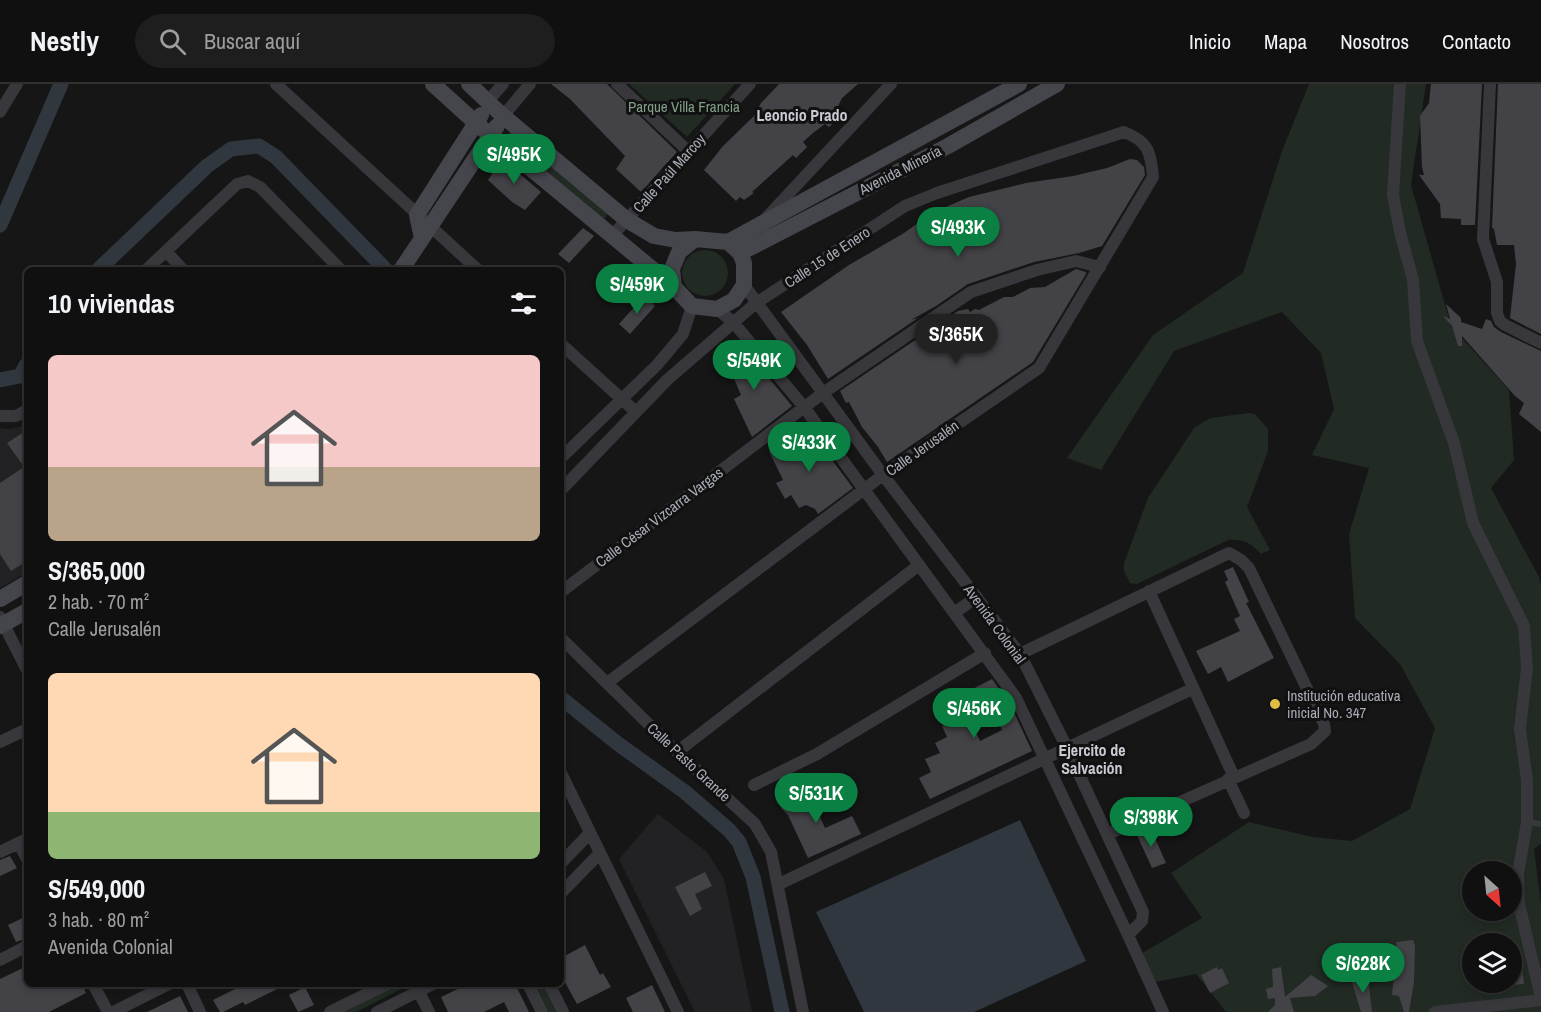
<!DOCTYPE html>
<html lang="es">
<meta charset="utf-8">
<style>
body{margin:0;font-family:"Archivo Narrow",sans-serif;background:#1e1e1f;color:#f1f3f6;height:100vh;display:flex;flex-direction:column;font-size:22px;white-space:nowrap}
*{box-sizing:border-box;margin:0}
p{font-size:20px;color:#9c9d9f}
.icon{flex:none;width:33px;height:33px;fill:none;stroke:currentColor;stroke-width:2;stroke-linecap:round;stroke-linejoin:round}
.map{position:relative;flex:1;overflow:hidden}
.panel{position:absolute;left:24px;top:183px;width:540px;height:720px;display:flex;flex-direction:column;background:#101011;border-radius:9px;box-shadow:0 3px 9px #0003,0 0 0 2px #303031}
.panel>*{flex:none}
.needle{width:39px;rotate:153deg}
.tools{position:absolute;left:1462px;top:777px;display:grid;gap:12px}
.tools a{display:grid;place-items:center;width:60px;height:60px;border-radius:50%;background:#101011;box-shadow:0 3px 9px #0003,0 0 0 2px #303031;font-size:30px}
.price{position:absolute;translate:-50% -51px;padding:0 14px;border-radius:21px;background:#0b8043;color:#fff;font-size:20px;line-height:39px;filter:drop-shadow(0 2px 3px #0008)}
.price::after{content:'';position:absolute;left:50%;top:36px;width:18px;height:14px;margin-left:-9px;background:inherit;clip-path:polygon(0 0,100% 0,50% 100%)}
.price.active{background:#222;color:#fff}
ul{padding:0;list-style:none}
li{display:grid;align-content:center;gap:12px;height:318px;padding:0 24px}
li span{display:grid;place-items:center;height:186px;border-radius:9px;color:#555}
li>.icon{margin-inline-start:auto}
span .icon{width:108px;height:108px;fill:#fffc;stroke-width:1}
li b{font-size:26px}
h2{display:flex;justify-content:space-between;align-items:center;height:72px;padding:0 24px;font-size:26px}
header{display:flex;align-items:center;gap:36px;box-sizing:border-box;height:84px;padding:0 30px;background:#101011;border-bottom:2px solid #303031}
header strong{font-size:28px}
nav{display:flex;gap:33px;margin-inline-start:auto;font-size:21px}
.search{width:420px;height:54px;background:#1e1e1f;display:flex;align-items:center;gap:15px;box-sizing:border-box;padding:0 21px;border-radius:33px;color:#9c9d9f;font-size:22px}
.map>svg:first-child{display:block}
.built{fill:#222224}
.green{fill:#222a24;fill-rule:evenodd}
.water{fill:#30373f}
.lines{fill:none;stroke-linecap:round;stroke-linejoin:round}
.canal{stroke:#30373f;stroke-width:15}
.building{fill:#434347;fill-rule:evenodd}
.lane{stroke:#37373c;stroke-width:6}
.street{stroke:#37373c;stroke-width:12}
.secondary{stroke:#45464c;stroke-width:16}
.poi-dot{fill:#e0be45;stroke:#111112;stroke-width:2}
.labels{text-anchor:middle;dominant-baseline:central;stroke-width:6;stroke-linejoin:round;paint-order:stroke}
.park-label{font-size:15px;fill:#829f87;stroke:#111112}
.street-label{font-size:15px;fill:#a9acb6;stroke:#111112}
.poi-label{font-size:15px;fill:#a9acb6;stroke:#111112;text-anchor:start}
.neighbourhood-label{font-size:16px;font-weight:bold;fill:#cacbd3;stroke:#111112}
</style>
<header>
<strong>Nestly</strong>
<div class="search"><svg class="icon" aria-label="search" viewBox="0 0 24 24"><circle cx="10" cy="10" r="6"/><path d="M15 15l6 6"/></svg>Buscar aquí</div>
<nav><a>Inicio</a><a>Mapa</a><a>Nosotros</a><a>Contacto</a></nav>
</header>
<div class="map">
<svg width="1541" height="928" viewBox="0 0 1541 928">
<rect width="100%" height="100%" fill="#161617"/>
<path class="built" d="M27,341V488L0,504V344L9,345Z
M658,730L707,768L724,795L752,928H695L619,775Z"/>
<path class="green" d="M629,0H735L687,53Z
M1309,0H1426L1411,101L1451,242L1509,306L1514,376L1491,404L1539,493L1541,501V760L1534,765L1541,821V928H1226L1196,890L1150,899L1139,871L1202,834L1171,789L1249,738L1313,753L1352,757L1410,725L1435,644L1400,580L1355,534L1349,450L1369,384L1312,371L1334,325L1321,269L1282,228L1174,267L1101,386L1067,374L1153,251L1243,189L1282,67ZM1473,788H1512V826H1473ZM1473,860H1512V898H1473Z
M510,48L608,130L604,135L505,54Z
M682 189a23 23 0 1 1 46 0a23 23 0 1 1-46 0Z
M1249,329L1255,330L1268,345V367L1247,423L1270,466L1261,470C1251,459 1243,455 1228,456L1137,500L1130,499L1124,487V479L1148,414L1194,344L1210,334Z
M395,900H399L401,905L356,928H339Z
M535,900H542L556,928H549Z"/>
<path class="water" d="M1020,736L1086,877L974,928H864L816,828Z"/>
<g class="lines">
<path class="canal" d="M0,141L61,0
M98,186L207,82L231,65L259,62L276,73L386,186
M0,296L20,292L27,280
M561,614L617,659L685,708L729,746L739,758L753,793L782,928"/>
</g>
<path class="building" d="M551,0H607L677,68L641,108L616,85L625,72L570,15Z
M779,0H858L842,14L835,28L840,33L829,43L825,40L813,49L803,58L807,63L796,74L793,71L752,108L754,109L744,116L740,113L736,117L704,86L723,62L754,32L761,19Z
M1431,0H1482L1475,141H1461V135L1441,134L1440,120L1419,91H1424L1422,83L1420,32L1429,19Z
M1498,0H1541V250L1510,234L1516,180L1514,161H1497L1494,145L1492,144Z
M502,75L541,108L525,126L512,118L488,96Z
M1130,75L1137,76L1144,83L1145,91L1102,162L1079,169L1034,178L968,200L936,222L911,236L918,234L828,295L807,261L781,228L849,181L904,149L932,129L969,113L1026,99L1073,92L1107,84Z
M583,144L594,152L569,179L558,170Z
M1076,185L1086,188V190L1033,278L887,378L878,363L862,343L849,318L846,319L840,307L958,227L968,225L970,228L975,225L979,226L1004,213H1013L1030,204L1045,203Z
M645,211L655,222L630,250L619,240Z
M1446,220L1461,234V238L1482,245L1486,235L1491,237L1494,243L1501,248L1541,267V348L1519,330L1524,319L1515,312L1462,252V262H1458L1452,242L1443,232L1450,235Z
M740,259L792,322L752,353L734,315L741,311L731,288L727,290L719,275Z
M808,344L853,404L818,430L815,425L806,421L799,424L791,411L785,415L776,399L783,396L769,367Z
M27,346V477L11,487L0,470V399L24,383L7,359Z
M1233,483L1249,518L1246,519L1274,574L1228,598L1221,583L1208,590L1196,567L1240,547L1234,535L1240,532L1225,498L1228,496L1224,487Z
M992,595L1011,622L1032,667L930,715L919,694L931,688L925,675L940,669L935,659L947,653L942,642L945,641L937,626L959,612ZM992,625L1002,646L980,657L970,636Z
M807,700L818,721L815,722L825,744L852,732L861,750L808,774L788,731L781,724L801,703Z
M1150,743L1166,779L1152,784L1136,749Z
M10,772L17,784L0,792V776Z
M705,788L712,802L695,810L702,825L690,832L675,803Z
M27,832V854L16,858L8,841Z
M1413,856L1415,862L1414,898L1409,928H1404L1399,912L1392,911L1394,892L1402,887L1396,858Z
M585,861L600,891L603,889L611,903L577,920L561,891V874Z
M27,882V900H82L86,909L49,928H0V895Z
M1217,883L1218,886L1222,884L1229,899L1210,909L1201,891Z
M1281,883L1285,913L1311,891L1328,902L1315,912L1290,914L1294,928H1268L1275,921V914L1268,915L1266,905L1273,903L1272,885Z
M1522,884L1524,900L1512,901V886Z
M1368,892L1372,928H1361L1352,898Z
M245,900H287L245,921L243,918L223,928H220L213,916Z
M468,900H515L529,928H509L504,918L484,928H448L441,913Z
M652,901L665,928H633L626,914Z
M305,903L314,921L298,928L289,911Z
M180,912L188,928H147Z"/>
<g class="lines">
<path class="lane" d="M1527,738L1541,740"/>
<path class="street" d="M276,0L478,186
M617,0L689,68
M1400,0L1393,111L1400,148L1413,196L1417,257L1454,359L1473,439L1524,542L1527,584L1520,645L1527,696V738L1518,790L1519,820L1541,913
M1490,0L1483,155L1497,198V229L1500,237L1505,241L1541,259
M488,17L503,0
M0,28L17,0
M503,32L530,0
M767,133L891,0
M612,152L750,0
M166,167L183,186
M146,186L237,100L248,97L260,103L341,186
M744,201L883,391L1020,570L1067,664L1143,828L1142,837L1128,851
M717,225L733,238L804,323L1016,614L1128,851L1163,928
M561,260L636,328
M0,332H16L27,326
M561,374L657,281L683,250L692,222
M561,406L667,296L756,219L905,122L937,109L1124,48C1148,57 1151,68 1153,93L1039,284L883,391L607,599
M1149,507L1234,693
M561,508L823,309L971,208L1037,186L1076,177L1100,183
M954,529L977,513
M0,533L27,586
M561,554L677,668L755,740L771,768L803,928
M1020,570L1229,469L1241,476L1249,484L1324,640L1325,647L1311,660L1108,750
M0,658L27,645
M677,668L919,481
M561,689L678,928
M1228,695L1244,729
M754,701L817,670L985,569
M19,760L27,775
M0,768L27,755
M561,779L590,749
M779,800L1192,605
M561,809L600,769
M0,876L27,862
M93,900L108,928
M187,900L200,928
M528,900L542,928
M549,900L563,928
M416,902L429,928
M113,928L169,900
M330,928L387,900
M377,928L433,900
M1435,928L1541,916"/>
<path class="secondary" d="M433,0L477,40L674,203
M469,0L503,32L627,136L654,152L676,156L695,155
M422,154L417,131L481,31
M695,155L728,158L740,169L744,179V201L734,216L717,225L692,222L674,203L672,185L679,168Z
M728,158L1019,0
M740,169L948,62L1057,0
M401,186L497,42
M0,515L27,499
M0,542L27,527"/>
</g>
<circle class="poi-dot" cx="1275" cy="620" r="6"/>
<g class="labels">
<g class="park-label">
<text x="684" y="22">Parque Villa Francia</text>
</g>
<g class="street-label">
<text transform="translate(900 86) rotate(-27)">Avenida Minería</text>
<text transform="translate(669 89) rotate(-48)">Calle Paúl Marcoy</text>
<text transform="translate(827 173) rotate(-33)">Calle 15 de Enero</text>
<text transform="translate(922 364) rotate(-35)">Calle Jerusalén</text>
<text transform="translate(659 433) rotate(-37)">Calle César Vizcarra Vargas</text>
<text transform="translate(995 540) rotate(54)">Avenida Colonial</text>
<text transform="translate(689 678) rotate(43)">Calle Pasto Grande</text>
</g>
<g class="poi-label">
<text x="1287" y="611">Institución educativa<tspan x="1287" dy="17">inicial No. 347</tspan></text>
</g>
<g class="neighbourhood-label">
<text x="802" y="31">Leoncio Prado</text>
<text x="1092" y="666">Ejercito de<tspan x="1092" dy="18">Salvación</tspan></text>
</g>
</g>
</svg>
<div class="tools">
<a><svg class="needle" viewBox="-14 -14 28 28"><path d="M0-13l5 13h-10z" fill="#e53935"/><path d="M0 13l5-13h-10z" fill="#9c9d9f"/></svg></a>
<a><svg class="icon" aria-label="layers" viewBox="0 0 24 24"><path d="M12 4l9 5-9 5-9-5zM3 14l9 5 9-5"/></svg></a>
</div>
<b class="price" style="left:514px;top:101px">S/495K</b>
<b class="price" style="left:958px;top:174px">S/493K</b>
<b class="price" style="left:637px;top:231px">S/459K</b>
<b class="price active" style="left:956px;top:281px">S/365K</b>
<b class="price" style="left:754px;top:307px">S/549K</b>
<b class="price" style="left:809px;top:389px">S/433K</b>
<b class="price" style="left:974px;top:655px">S/456K</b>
<b class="price" style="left:816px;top:740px">S/531K</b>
<b class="price" style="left:1151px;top:764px">S/398K</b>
<b class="price" style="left:1363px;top:910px">S/628K</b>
<section class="panel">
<h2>10 viviendas<svg class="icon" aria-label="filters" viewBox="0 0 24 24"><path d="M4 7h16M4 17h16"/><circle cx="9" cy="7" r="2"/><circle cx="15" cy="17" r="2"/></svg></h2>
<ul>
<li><span style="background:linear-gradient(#f6c9c9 60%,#b9a48a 0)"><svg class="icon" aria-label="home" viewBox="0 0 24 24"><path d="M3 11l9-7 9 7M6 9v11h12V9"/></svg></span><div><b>S/365,000</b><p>2 hab. · 70 m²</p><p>Calle Jerusalén</p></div></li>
<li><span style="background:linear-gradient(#ffd9b3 75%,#8fb573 0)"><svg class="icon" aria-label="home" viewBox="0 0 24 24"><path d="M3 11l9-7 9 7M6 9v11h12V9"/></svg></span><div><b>S/549,000</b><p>3 hab. · 80 m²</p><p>Avenida Colonial</p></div></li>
</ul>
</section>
</div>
